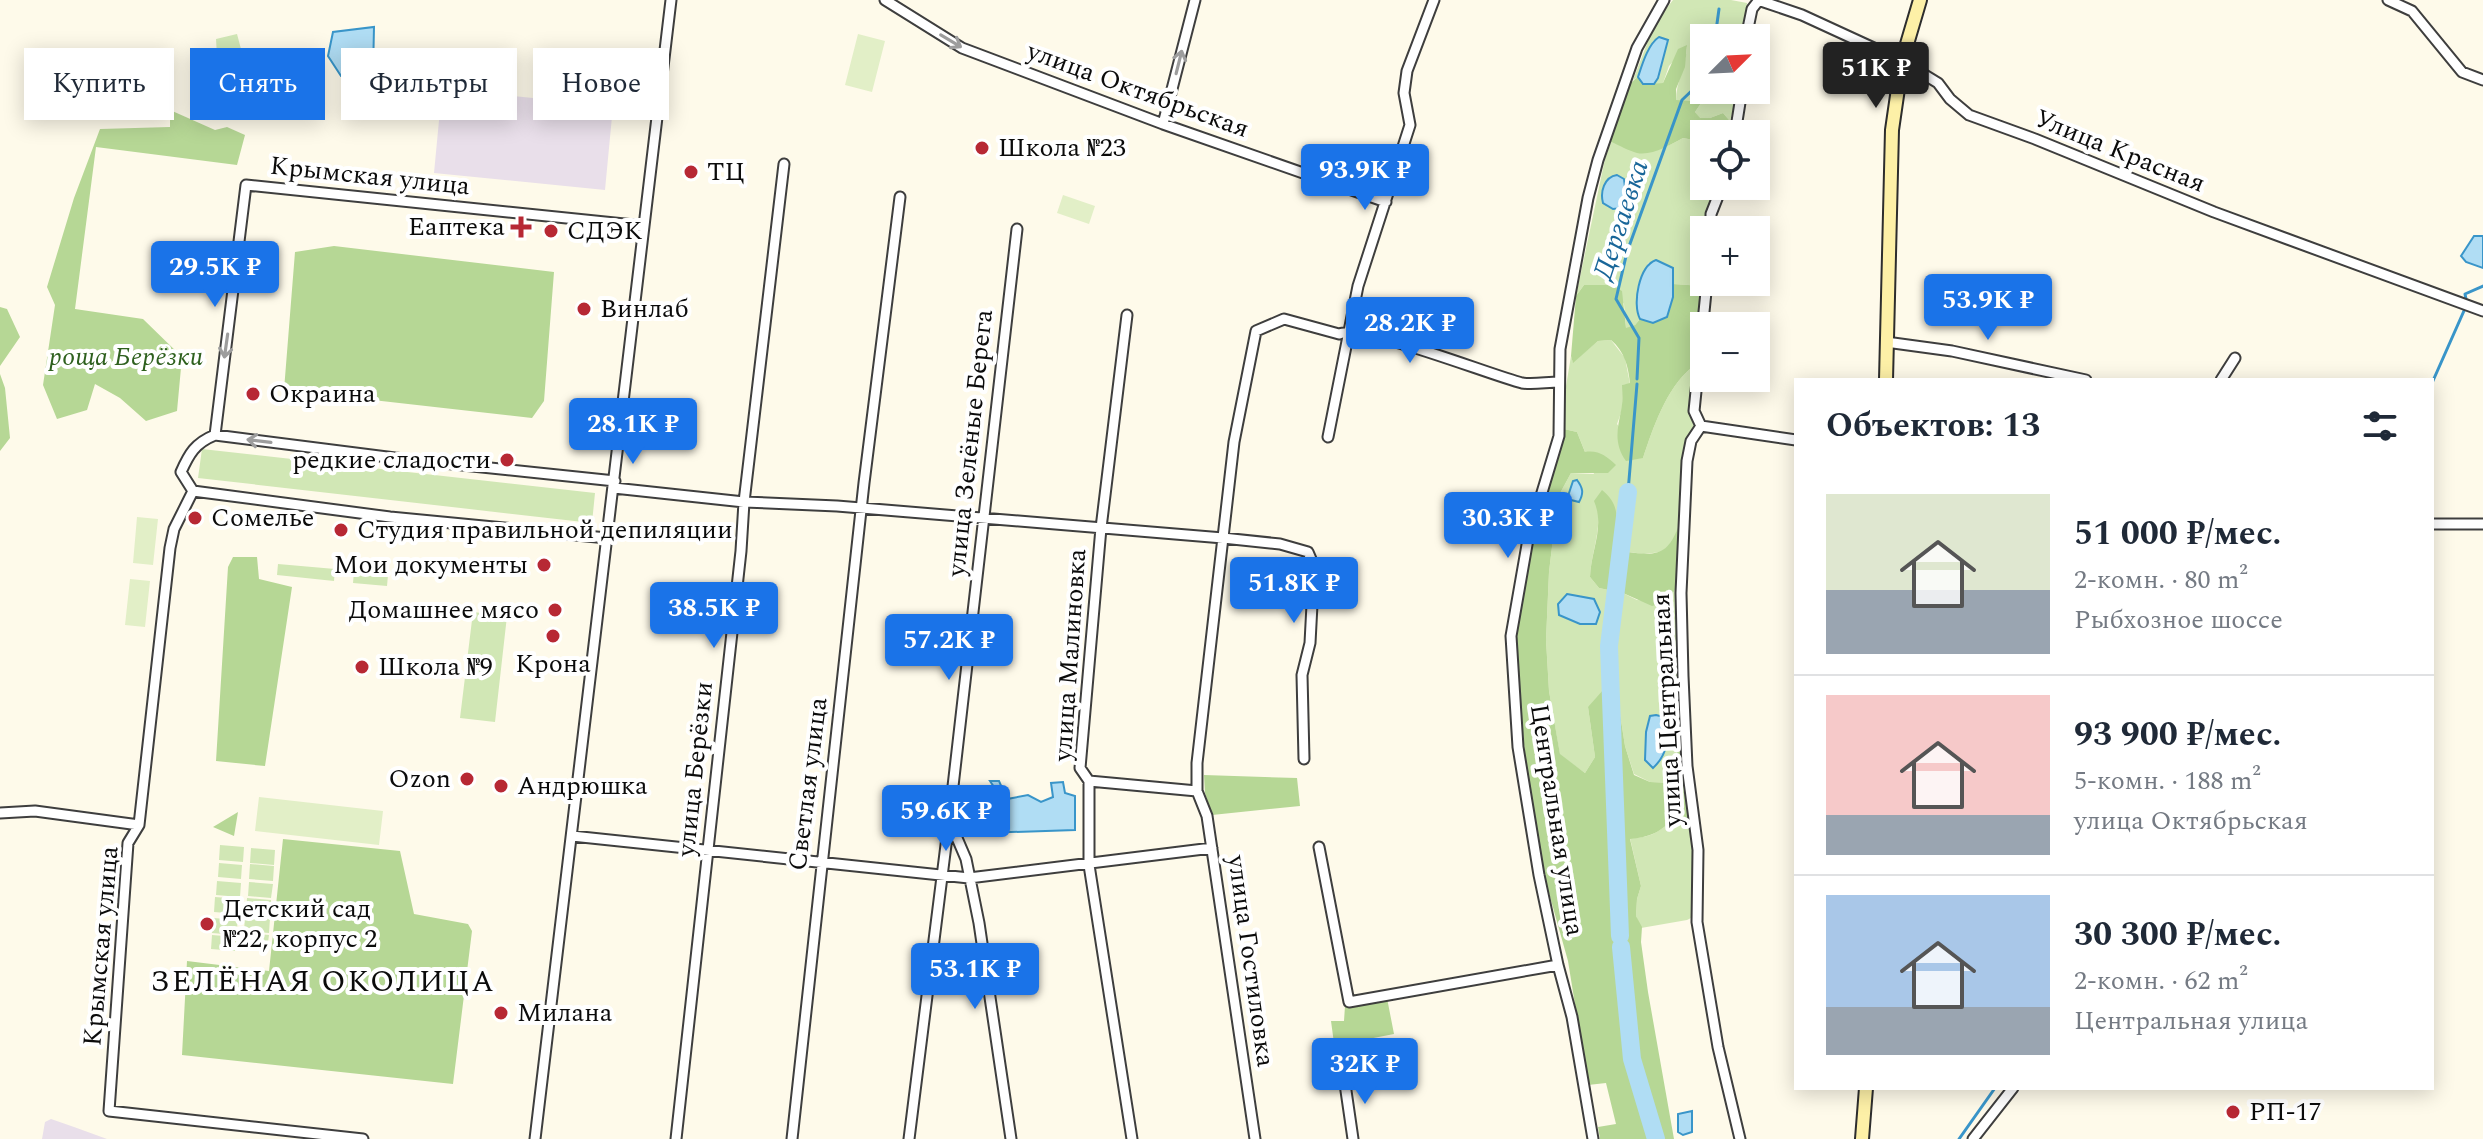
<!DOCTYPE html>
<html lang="ru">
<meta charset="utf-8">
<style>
body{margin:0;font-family:Spectral,serif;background:#f2f2f3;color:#1f2937;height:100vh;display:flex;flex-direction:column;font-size:30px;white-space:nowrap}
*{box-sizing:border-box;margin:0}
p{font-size:26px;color:#747a83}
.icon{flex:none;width:44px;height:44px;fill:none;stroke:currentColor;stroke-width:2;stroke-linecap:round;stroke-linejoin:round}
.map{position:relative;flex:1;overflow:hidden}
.details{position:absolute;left:1794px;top:378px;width:640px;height:712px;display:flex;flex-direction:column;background:#fff;border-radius:0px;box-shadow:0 4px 20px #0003}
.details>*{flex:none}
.hud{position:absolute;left:24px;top:48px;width:760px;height:72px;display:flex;gap:16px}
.needle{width:52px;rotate:66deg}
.controls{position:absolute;left:1690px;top:24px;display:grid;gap:16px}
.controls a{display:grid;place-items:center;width:80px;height:80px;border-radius:0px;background:#fff;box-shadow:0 4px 20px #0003;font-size:40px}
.price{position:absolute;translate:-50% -68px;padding:0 18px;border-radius:8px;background:#1a73e8;color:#fff;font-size:26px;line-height:52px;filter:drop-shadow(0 2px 4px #0008)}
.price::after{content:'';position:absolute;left:50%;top:48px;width:24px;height:18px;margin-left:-12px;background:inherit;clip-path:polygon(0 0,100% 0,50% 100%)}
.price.on{background:#222;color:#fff}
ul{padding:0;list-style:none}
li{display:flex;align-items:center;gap:24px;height:200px;padding:0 32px}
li+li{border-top:2px solid #e0e1e3}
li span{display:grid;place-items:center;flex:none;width:224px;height:160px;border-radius:0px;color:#555}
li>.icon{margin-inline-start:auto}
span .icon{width:96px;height:96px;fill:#fffc;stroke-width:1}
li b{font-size:34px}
h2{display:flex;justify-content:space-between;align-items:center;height:96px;padding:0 32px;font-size:34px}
.chip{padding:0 28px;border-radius:0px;background:#fff;box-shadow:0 4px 20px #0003;font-size:28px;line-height:72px}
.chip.on{background:#1a73e8;color:#fff}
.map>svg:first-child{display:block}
.industrial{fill:#e9dfea}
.green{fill:#d1e7b5}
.forest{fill:#b6d795}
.pitch{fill:#e2efc7}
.water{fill:#b0ddf4;stroke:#3995c9;stroke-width:2}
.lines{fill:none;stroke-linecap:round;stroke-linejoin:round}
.stream{stroke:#3995c9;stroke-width:3}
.river{stroke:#b0ddf4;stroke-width:18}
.street-casing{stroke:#3e3e3e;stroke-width:13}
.secondary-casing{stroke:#2d2d2d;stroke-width:16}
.street{stroke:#fff;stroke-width:9}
.secondary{stroke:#fdf0a7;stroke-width:12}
.oneway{stroke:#9d9d9d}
.poi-dot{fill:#b72834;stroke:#fff;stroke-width:3}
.labels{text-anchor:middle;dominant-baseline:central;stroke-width:8;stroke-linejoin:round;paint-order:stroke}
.street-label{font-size:26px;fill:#0b0b0b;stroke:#fff}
.poi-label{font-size:26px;fill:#0b0b0b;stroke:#fff;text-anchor:start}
.park-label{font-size:26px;font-style:italic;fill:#2e601e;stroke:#fff}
.water-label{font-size:28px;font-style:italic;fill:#196699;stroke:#fff}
.quarter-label{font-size:30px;letter-spacing:2px;fill:#0b0b0b;stroke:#fff}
</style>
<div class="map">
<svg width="2483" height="1139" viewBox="0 0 2483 1139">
<rect width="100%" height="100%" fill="#fefaea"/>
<path class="industrial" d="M442,89L613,106L605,190L434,173Z
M51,1119L74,1127L107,1139H42L45,1122Z"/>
<path class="green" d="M1673,0H1731L1747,3L1744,38H1737L1726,32L1721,38H1704V84L1690,101H1676C1676,81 1686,68 1687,46L1669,66L1663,83L1654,84L1659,78L1668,40L1659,38L1653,41L1638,77L1633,80L1655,23Z
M237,34L241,49L217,56L216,39Z
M1710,90H1738L1730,121L1723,113L1710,118H1699L1695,112Z
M1683,138L1704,142V186H1716L1709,207L1707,230H1704V282L1703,286L1673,284V268L1656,260L1648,263L1636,304L1640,319L1635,325L1626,329L1624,304L1611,285H1584L1576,296L1605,159L1611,142C1641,152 1654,155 1683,138Z
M1611,340L1625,358L1630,384L1622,385V410L1617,424L1643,458C1653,428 1666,389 1691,368L1694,430L1685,446L1683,494L1678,527L1673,543L1661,552L1644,554L1628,552L1616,536L1617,518L1598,512C1600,535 1591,554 1590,577L1599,588L1623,593L1637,600L1668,602L1676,588L1681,739L1673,763V783L1650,782L1634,774L1625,746L1618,701L1588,707L1595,757L1585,773L1560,755L1549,691L1546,640L1549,572L1558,497L1571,473L1594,474L1577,432L1564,429L1566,386L1571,356L1573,362L1598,341Z
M202,449L595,493L592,523L198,478Z
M278,564L335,569L334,581L277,575Z
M354,572L388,575L387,586L353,583Z
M473,612L507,616L495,722L460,718Z
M1672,820H1691L1696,901L1695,916L1687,920L1641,928L1636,916L1637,899L1641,886L1630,838C1649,838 1658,833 1672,820Z
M220,845L244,847L243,862L219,860Z
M251,848L275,850L274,865L250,863Z
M219,863L242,865L241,879L218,877Z
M250,864L274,866L273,881L249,879Z
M217,881L241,883L240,897L216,895Z
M249,882L273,884L271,898L248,896Z
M215,897L240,899L238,914L214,912Z
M247,898L271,900L270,915L246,913Z
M245,917L270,918L269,933L244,931Z
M213,918L238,920L236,935L212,933Z
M244,933L269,935L267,950L243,948Z
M212,935L236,937L235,951L211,949Z"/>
<path class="forest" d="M1687,45L1685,67L1676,89V100L1690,101L1704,84V90H1710L1695,112L1700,118H1710L1723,113L1730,121L1726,134H1704V142L1683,138C1670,145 1652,156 1637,153C1629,151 1619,145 1611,142C1616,123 1620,88 1638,77L1643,84L1663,83L1678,49Z
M170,110L215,130L227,127L245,135L237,165L96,147L75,309L143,319L182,357L177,411L146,421L120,398L95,384L87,410L57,419L43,385L55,305L47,287L74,198L100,129L170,127Z
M334,246L554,272L544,401L532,418L284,390L295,252Z
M1673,284L1703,286L1691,368C1666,389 1653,428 1643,458L1626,461C1614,444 1617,430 1621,411C1623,403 1622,393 1622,385L1630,383C1628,366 1625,352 1611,340L1598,341L1573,363L1571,356L1576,296L1584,285H1611L1622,291L1626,328L1635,325L1640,319L1648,322L1670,310Z
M0,307L7,309L20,337L0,366Z
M0,374L5,388L10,438L0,451Z
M1564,429L1577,432L1585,452C1599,450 1606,456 1616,465L1608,473H1571L1558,497L1549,572L1546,640L1549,691L1560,754L1585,773L1595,757L1588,707L1604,689L1618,701L1625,746L1634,775L1650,782L1673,783V763L1681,739H1683L1691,820H1672C1658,834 1648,837 1630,839L1641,886L1637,899L1636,916L1642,927L1641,942L1648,992L1674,1139H1600L1598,1127L1616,1124L1606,1083L1588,1085L1568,961L1540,861L1529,799L1514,633L1521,577Z
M1602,490C1619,504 1617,515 1616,536L1628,552C1656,556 1668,555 1678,527L1682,530L1676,588L1668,602L1652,606L1623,593L1599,588L1590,577C1591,550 1605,527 1594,501Z
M233,557H257L259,579L292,587L265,766L216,761L228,567Z
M1204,775L1297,778L1300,806L1212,815L1205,793Z
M238,812L234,836L213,827Z
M283,839L400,851L414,914L468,924L472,931L453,1084L182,1055L187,961L269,971Z
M1387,998L1394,1034L1358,1041L1336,1058L1331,1021H1344L1345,1006Z"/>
<path class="pitch" d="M858,34L885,41L872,92L845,85Z
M1063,195L1095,206L1089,224L1057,213Z
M137,517L158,519L153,565L133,563Z
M130,579L150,581L145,627L125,625Z
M259,797L383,811L379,845L255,831Z"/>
<path class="water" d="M374,27L373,73L341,76L328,56L333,32Z
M1659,37L1668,40L1658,78L1654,84H1643L1638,77C1642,65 1648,44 1659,37Z
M1617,175L1624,179L1626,196L1622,208L1613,209L1603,203C1600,192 1604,177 1617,175Z
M2474,236H2483V268L2466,262L2461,256Z
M1656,260L1673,268V297L1667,317L1653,323L1640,319C1632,304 1639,266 1656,260Z
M1577,480C1583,488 1584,493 1579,502L1567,499L1573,481Z
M1567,594L1594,599L1600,612L1596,624H1580L1559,615L1558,604Z
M1656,715L1664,717C1667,739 1670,752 1653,768L1645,760L1646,732L1650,716Z
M990,781H999L1007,799L1028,795L1041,802L1053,797L1051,783L1063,782L1065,793L1075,796V830L982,833L975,821L980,803L1000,804L1002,799Z
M1692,1111V1132L1683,1135L1678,1132V1114Z"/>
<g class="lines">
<path class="stream" d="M1715,38L1719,9
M1637,379L1639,338L1616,299L1627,252L1682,100L1704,79
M2432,383L2467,304L2465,294L2483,286
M1628,492L1637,384
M1959,1139L1995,1088"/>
<path class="river" d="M1620,936L1609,646L1628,492
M1621,947L1632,1059L1656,1139"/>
<g class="street-casing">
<path id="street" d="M885,0L962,48L1163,124L1386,202
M1758,0L1802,15L1902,61L1938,83L1950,99L1969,115L2035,139L2214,212L2483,311
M2388,0L2412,11L2462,72L2483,80
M1746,38L1752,9L1759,0
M1163,124L1195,0
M1735,134L1742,90
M1711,230V214L1722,186
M1707,282L1694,411L1701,426L1691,441L1687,461L1681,593L1683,676L1687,766L1698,850L1697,922L1718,1047L1740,1139
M1127,315L1101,528L1080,768L1089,781V865L1132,1139
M1886,342L1952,351L2086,380
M2221,380L2235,358
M1701,426L1796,440
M215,435L246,185L644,226
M1328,437L1358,286L1410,125L1404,93L1407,71L1434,0
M614,488L744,502L837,506L1223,538L1280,544L1308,552L1314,566L1310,643L1302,675L1304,759
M193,491L174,529L170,548L139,825L128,843L109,1111L363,1139
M193,491L181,472C189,454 195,443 215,435L395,458L615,481
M193,491L390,517L607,538
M2432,524H2483
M1089,781L1197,791
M0,813L35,811L139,825
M951,824L966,859L979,923L1011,1139
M572,836L969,878L1212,848
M1319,847L1349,1002L1558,965
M1344,1077L1353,1139
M535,1139L671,0
M676,1139L741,551L744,502L784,164
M792,1139L864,483L900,197
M909,1139L949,821L1017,229
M1255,1139L1207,816L1197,791V763L1234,442L1256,331L1284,319L1339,334C1363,324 1490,375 1522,383C1533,385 1547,382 1559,382
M1593,1139L1572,1017L1558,965L1539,875L1518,747L1511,636L1528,539L1559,436L1560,349L1588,198L1598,160L1637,48L1664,0
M1973,1139L2013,1088"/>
</g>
<g class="secondary-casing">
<path id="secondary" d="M1886,380L1892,130L1902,61L1920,0
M1862,1139L1866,1088"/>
</g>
<use href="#street" class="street"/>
<use href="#secondary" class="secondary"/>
</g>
<defs><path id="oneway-shaft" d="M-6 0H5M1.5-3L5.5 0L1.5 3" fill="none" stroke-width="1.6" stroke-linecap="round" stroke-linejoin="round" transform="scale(2)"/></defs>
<g class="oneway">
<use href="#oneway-shaft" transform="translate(951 41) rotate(31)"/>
<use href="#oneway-shaft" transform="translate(1179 62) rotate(-76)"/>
<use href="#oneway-shaft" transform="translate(226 346) rotate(98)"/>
<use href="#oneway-shaft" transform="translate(259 441) rotate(-173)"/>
</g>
<g class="poi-dot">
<circle cx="982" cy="148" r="8"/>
<circle cx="691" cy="172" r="8"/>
<path d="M517 215h8v8h8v8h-8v8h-8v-8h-8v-8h8z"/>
<circle cx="551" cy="231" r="8"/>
<circle cx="584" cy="309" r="8"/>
<circle cx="253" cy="394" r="8"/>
<circle cx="507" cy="460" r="8"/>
<circle cx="195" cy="518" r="8"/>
<circle cx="341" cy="530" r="8"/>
<circle cx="544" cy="565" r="8"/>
<circle cx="555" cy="610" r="8"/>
<circle cx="553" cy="636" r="8"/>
<circle cx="362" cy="667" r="8"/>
<circle cx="467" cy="779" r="8"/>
<circle cx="501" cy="786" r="8"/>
<circle cx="207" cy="924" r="8"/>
<circle cx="501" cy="1013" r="8"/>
<circle cx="2233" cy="1112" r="8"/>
</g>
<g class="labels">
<g class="street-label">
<text transform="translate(1138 90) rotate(20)">улица Октябрьская</text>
<text transform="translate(2120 151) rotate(22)">Улица Красная</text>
<text transform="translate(370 176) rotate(6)">Крымская улица</text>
<text transform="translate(970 443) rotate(-84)">улица Зелёные Берега</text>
<text transform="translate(1070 655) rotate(-86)">улица Малиновка</text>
<text transform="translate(1667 710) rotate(-93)">улица Центральная</text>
<text transform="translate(695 769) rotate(-84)">улица Берёзки</text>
<text transform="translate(808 784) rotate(-83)">Светлая улица</text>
<text transform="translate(1557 820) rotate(81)">Центральная улица</text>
<text transform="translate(101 946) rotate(-85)">Крымская улица</text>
<text transform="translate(1251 961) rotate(82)">улица Гостиловка</text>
</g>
<g class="poi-label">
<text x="998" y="148">Школа №23</text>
<text x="707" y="172">ТЦ</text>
<text x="505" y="227" text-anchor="end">Еаптека</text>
<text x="567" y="231">СДЭК</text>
<text x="600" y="309">Винлаб</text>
<text x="269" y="394">Окраина</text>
<text x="491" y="460" text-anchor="end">редкие сладости</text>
<text x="211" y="518">Сомелье</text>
<text x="357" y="530">Студия правильной депиляции</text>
<text x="528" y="565" text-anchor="end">Мои документы</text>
<text x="539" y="610" text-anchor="end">Домашнее мясо</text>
<text x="553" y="664" text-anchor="middle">Крона</text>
<text x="378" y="667">Школа №9</text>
<text x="451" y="779" text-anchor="end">Ozon</text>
<text x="517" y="786">Андрюшка</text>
<text x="223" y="909">Детский сад<tspan x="223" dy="30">№22, корпус 2</tspan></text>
<text x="517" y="1013">Милана</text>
<text x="2249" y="1112">РП-17</text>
</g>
<g class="park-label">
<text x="126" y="357">роща Берёзки</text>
</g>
<g class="water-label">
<text transform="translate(1621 220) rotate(-72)">Дергаевка</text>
</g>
<g class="quarter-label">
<text x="323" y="982">ЗЕЛЁНАЯ ОКОЛИЦА</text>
</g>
</g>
</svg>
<div class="controls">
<a><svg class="needle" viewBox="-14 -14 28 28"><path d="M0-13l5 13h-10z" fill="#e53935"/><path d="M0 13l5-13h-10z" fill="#747a83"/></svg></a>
<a><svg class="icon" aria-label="locate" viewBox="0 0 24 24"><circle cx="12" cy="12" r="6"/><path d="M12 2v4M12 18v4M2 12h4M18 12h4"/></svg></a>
<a>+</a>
<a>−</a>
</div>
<b class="price on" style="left:1876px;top:110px">51K ₽</b>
<b class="price" style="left:1365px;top:212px">93.9K ₽</b>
<b class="price" style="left:215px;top:309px">29.5K ₽</b>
<b class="price" style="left:1988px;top:342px">53.9K ₽</b>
<b class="price" style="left:1410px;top:365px">28.2K ₽</b>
<b class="price" style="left:633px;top:466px">28.1K ₽</b>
<b class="price" style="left:1508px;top:560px">30.3K ₽</b>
<b class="price" style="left:1294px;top:625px">51.8K ₽</b>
<b class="price" style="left:714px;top:650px">38.5K ₽</b>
<b class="price" style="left:949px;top:682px">57.2K ₽</b>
<b class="price" style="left:946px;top:853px">59.6K ₽</b>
<b class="price" style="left:975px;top:1011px">53.1K ₽</b>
<b class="price" style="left:1365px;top:1106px">32K ₽</b>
<div class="hud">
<a class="chip">Купить</a>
<a class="chip on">Снять</a>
<a class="chip">Фильтры</a>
<a class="chip">Новое</a>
</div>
<section class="details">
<h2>Объектов: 13<svg class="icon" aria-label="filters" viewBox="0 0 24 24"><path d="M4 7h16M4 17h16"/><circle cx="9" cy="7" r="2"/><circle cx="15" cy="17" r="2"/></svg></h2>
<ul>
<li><span style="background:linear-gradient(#dfe7d0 60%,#9aa5b1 0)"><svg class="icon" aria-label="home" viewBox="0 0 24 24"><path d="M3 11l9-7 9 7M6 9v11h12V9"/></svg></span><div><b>51 000 ₽/мес.</b><p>2-комн. · 80 m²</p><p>Рыбхозное шоссе</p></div></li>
<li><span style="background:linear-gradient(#f6c9c9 75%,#9aa5b1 0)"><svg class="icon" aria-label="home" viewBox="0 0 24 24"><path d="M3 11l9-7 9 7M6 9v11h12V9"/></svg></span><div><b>93 900 ₽/мес.</b><p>5-комн. · 188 m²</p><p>улица Октябрьская</p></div></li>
<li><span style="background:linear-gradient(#a9c7e8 70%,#9aa5b1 0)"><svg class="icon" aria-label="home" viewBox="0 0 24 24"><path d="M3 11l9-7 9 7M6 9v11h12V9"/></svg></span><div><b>30 300 ₽/мес.</b><p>2-комн. · 62 m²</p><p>Центральная улица</p></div></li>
</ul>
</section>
</div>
